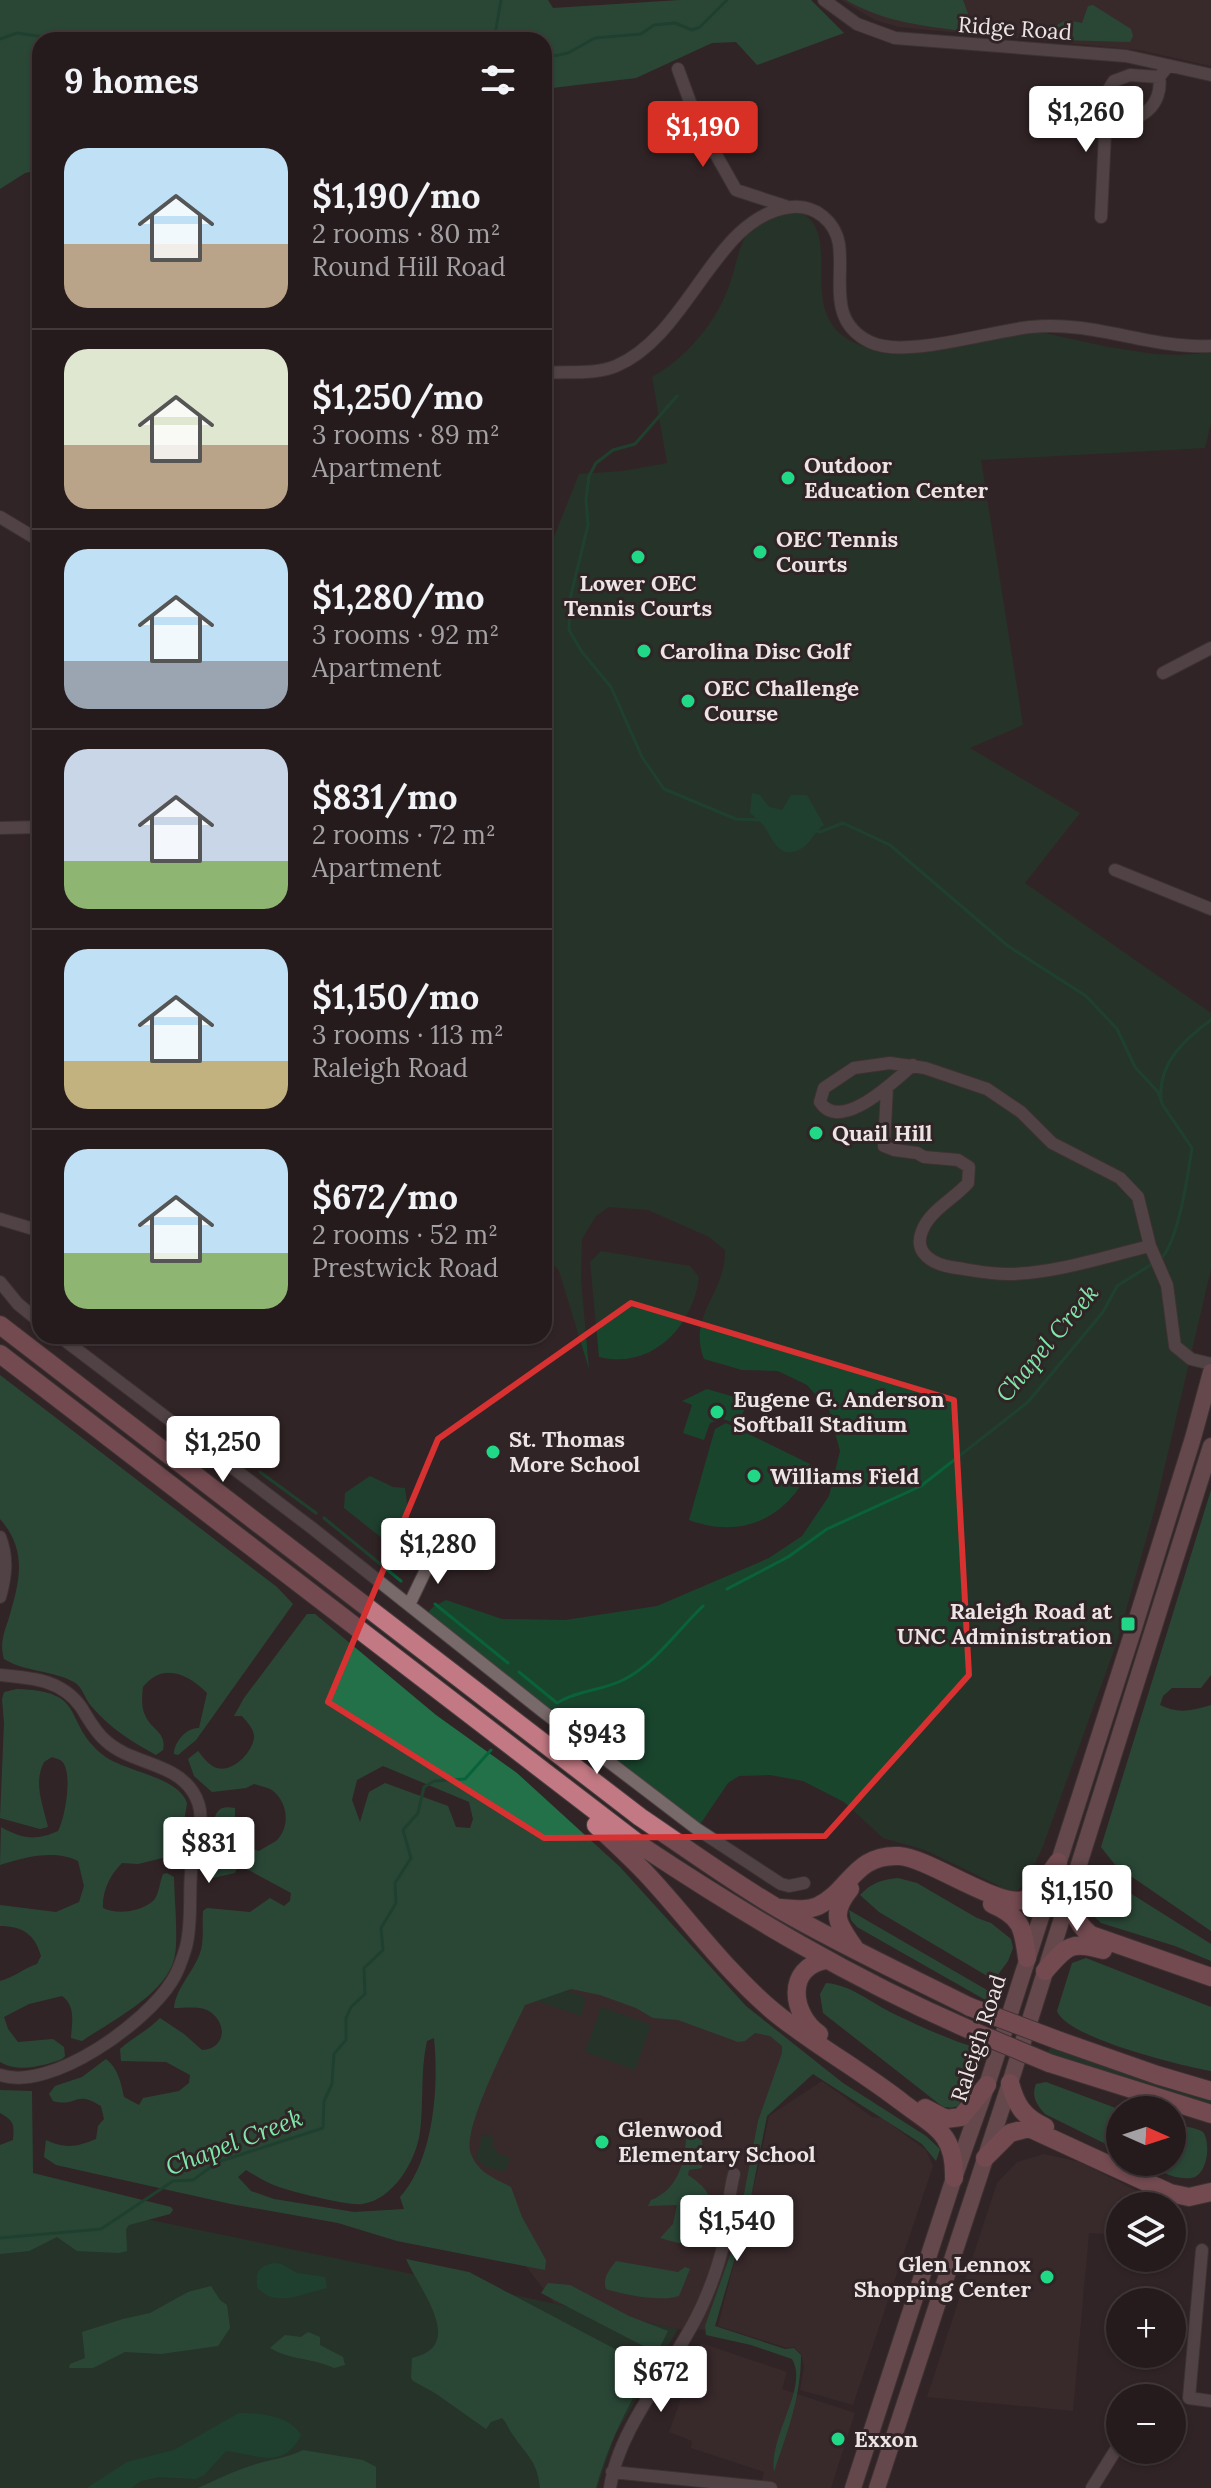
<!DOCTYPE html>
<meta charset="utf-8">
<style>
body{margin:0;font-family:Lora,serif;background:#312829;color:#f1f3f6;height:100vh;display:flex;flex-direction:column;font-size:30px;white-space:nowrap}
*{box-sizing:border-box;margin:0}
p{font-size:26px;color:#a3a1a3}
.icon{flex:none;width:44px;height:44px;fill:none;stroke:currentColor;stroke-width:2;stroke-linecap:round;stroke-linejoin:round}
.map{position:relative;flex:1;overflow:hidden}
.sheet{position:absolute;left:32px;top:32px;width:520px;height:1312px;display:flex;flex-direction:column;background:#251b1c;border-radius:24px;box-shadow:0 2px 6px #0004,0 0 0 2px #42393b}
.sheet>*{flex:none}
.needle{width:52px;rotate:93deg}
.tools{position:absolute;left:1106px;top:2096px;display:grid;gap:16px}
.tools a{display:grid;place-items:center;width:80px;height:80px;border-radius:50%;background:#251b1c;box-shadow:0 2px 6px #0004,0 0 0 2px #42393b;font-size:40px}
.price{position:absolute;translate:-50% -68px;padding:0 18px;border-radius:8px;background:#fff;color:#222;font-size:26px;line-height:52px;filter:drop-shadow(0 2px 4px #0008)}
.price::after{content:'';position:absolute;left:50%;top:48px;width:24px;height:18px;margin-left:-12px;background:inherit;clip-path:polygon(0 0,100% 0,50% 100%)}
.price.current{background:#d93025;color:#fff}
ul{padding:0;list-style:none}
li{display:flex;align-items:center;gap:24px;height:200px;padding:0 32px}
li+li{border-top:2px solid #42393b}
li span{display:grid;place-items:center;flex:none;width:224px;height:160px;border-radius:24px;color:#555}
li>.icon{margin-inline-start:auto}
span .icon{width:96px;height:96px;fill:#fffc;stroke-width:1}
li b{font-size:34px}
h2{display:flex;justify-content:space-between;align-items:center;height:96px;padding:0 32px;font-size:34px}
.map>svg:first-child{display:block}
.built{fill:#412f31}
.green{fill:#19452d}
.forest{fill:#227149;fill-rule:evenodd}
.water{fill:#0a623b}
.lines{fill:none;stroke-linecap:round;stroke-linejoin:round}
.stream{stroke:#0a623b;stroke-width:3}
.minor-casing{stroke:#4c4142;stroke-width:14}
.major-casing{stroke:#4c4142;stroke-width:18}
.highway-casing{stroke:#4c4142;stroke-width:20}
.minor{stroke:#78696a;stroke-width:12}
.major{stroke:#a47379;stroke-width:16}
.highway{stroke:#c27983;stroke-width:18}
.highway-bridge-casing{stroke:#4c4142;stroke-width:20;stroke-linecap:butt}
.highway-bridge{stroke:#c27983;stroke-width:18}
.marked{fill:none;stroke:#d73131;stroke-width:6;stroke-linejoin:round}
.poi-dot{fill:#21d887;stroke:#312426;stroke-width:3}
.labels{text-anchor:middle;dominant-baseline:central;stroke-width:6;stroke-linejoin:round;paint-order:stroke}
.street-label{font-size:22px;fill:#ede5e5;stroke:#312426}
.poi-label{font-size:22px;font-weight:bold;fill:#ede5e5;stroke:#312426;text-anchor:start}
.water-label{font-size:24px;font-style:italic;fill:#7ee7aa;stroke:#312426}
</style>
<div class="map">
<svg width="1211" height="2488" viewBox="0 0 1211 2488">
<rect width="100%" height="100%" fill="#312426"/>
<path class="built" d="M841,0H1211V66L1139,50L899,27L875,20Z
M529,1957L767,2030L794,2052L758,2128L736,2246L707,2330L678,2329L554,2303L443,2157Z
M822,2081L872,2117L882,2118L926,2150L933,2166L853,2405L800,2390L804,2367L801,2354L794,2347L787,2348L718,2326L759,2165L769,2116Z
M1044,2154L1080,2162L1139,2192L1138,2206H1120V2235L1089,2233L1073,2411L927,2397L997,2183L1017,2162Z
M701,2343L787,2372L782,2389L855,2413L831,2488H760L764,2472L691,2448L692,2441L669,2432Z"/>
<path class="green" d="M800,212C852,238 777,334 884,351L1026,329L1108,347L1154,354L1176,355L1211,353V423L1205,448L981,460L1023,725L970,748L1080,813L1025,883L1211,1013V1269L1155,1508L1117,1642L1043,1846L1027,1882L1018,1890L1010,1891L925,1850L883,1838L844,1802L803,1781L770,1775L739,1776L728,1783L697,1829L424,1617L433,1607L446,1600L502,1619L565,1620L657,1606L769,1558L802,1536L829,1496L840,1451L829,1410L807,1385L778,1371L742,1370L704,1359C687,1316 726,1293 725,1250L709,1237L648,1210L609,1207L596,1216L582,1239L581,1280L589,1369L559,1271L544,1253V562L579,474L623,471L667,463L652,377C687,358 718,320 730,283C736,267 739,243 750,230C763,214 781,212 800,212Z
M601,1251L690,1266L699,1277C693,1327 652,1370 599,1357L590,1262Z
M707,1389L748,1401L738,1424L723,1419L710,1423L704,1440L683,1433L692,1405L682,1401Z
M726,1423L810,1464C809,1474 803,1483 796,1492C769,1527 729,1535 689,1520L715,1429Z
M546,1982L586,1998L581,2016L537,2001Z
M601,2007L651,2025L635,2070L585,2052Z
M1051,2046L1211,2096V2108L1047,2054Z
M482,2135L494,2137L492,2144L499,2154L510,2158L505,2172L486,2167L476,2159Z
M0,2189L678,2329L615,2435L597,2488H0Z"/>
<path class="forest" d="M0,0H548L553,8L680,0H811L844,33L757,65L736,42L712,43L636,78L552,88L545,127L544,40H40V170L25,173L0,189Z
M846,0H963L970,19L967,27L962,31C918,25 885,22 846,0Z
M1093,5L1131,29L1133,36L1130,42L1061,40L1054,36L1053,27L1066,20L1082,23L1088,6Z
M0,1375L277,1587L293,1604L196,1740L178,1755L174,1754C174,1742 187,1727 199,1728L207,1693C188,1674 163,1662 143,1687C142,1695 141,1708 145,1715C151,1730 167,1732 163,1750L156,1755C131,1741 111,1729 92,1707C85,1700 83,1687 74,1682C52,1670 25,1672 4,1659C0,1645 3,1635 8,1621C19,1583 29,1552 0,1519Z
M1211,1490V1675L1201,1688H1172L1163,1696L1160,1705C1177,1714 1192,1711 1211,1705V1931L1116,1866L1101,1847Z
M307,1614H315L436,1715L517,1773L620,1867L746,2006L843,2083L926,2136L940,2149L936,2161L922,2144L813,2074L767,2116L747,2217L715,2326L785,2349L794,2348L801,2355C801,2397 787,2433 774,2472C769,2435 809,2387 792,2359L751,2345L706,2335L705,2326L735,2241L758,2121L782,2053V2046L770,2036L755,2033L745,2041L738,2042L678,2020L653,2018L636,2008L600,1995L571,1989L525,2005C512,2033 464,2124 470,2151C476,2172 494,2178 511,2187L522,2217L546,2260L545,2270L397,2241L338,2223L231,2204L56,2165L44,2157L46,2140C65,2149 77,2147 96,2139L98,2126L104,2119L101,2106C74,2089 77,2108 53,2101L49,2094L55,2086L82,2077L106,2059C118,2068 121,2083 124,2097L139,2105L143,2098L179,2091L189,2083L190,2075L166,2062L121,2061L120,2049C132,2038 147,2031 160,2018L184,2034L202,2050C227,2049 228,2021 207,2010C199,2006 183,2008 174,2008C176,1987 195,1971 201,1950C204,1938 202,1923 203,1911L207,1908L250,1912L270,1898L284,1906L290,1901L291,1893L241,1866H238L235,1873L213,1878L208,1871C210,1860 212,1849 213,1838C214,1821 212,1803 235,1808V1835L240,1845L259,1851C265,1847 271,1844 276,1841C291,1827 288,1802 272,1790C267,1787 260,1786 254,1784L246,1788L212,1792L194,1776L188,1759L198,1751C203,1757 209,1766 217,1768C232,1773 252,1753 254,1738C255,1730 247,1722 242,1716H234L244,1698ZM383,1766L469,1802L473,1819L470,1828L456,1827L448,1806L385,1783L369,1792L360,1822L352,1800L357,1780ZM434,2038C439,2086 434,2160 400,2197L404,2209L354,2212L274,2199L251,2191L238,2177L246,2170C256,2176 267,2183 279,2187C293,2192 349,2206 362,2204C393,2200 416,2161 420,2132C424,2101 420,2071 427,2041Z
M17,1689C89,1691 61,1721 103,1755C124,1772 178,1776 187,1803L179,1854L138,1864L122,1863C110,1875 102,1891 103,1908C117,1915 142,1912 154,1900C159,1894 160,1881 163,1874L167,1873L174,1877C174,1896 179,1943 174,1959C165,1995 111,2021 82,2041L71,2038C72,2022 76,2006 62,1996L29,2004L4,2017L8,2029L18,2042L53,2039L64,2047L65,2056L62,2059C43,2066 19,2073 0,2062V1981C15,1977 22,1969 37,1964L41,1956C35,1934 22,1926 0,1926V1905L56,1912L79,1902L84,1886L78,1861C56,1849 23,1857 0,1865L1,1827C22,1839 36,1841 58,1831C65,1818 72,1778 64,1764C61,1759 57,1759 52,1757L44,1762C33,1783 43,1805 48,1827L40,1829L0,1818L4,1723L2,1699L4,1692Z
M1091,1876L1111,1881L1211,1944V1961L1175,1946L1101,1923L1087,1910V1894Z
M898,1878L917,1883L977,1918L991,1923L1011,1939L1013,1948L1008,1961L994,1980L879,1912L860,1895C871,1883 881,1880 898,1878Z
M849,1910L999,1997L996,2006L857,1927L851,1920Z
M1086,1958L1211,2007V2071C1182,2066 1067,2038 1057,2011L1072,1963Z
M826,1983C852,1985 871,2003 894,2014C922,2027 951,2041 981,2049L966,2100C959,2108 953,2108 943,2107L823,2013L820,1994Z
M1046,2082L1121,2110L1120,2151L1045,2114C1037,2105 1031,2097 1036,2084Z
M0,2090L32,2091L33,2173L171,2207L173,2210L170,2214L129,2225L126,2229L127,2251L119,2253L77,2251L57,2237L29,2251L0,2254V2145L13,2140C14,2125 15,2121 0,2113Z
M695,2124H707L702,2140V2168L689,2170L688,2175C704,2186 714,2195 711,2216C696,2215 692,2217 687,2231L694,2244L678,2243L660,2238L673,2224L677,2205L648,2206L651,2200C678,2190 686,2160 686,2135Z
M1172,2124C1181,2126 1195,2127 1203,2132C1211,2142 1208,2176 1191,2178C1173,2180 1158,2170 1143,2162H1172Z
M406,2259L469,2272L647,2366C647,2380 638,2388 632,2400C617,2428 604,2458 596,2488H540C537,2460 527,2456 513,2435C508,2428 507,2423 502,2418L491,2422L486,2429L435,2393L413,2381L411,2378L412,2358C467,2346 420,2290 406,2259Z
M616,2261L678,2272L685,2267L690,2269L679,2296C661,2302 624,2295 606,2289C602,2278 610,2269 616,2261Z
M548,2283L570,2285L629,2316L668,2331L657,2353L541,2293Z
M211,2286L220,2300L227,2305L230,2328L218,2346L161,2354L125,2352L93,2368H69L70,2364L85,2358L82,2332L123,2319L150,2313L188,2292Z
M308,2332L320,2337V2345L343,2357L345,2365L334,2368C313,2358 290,2360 270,2348L285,2335L301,2337Z
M303,2450L363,2460L376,2467V2488H198C216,2480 234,2471 253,2465C271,2459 285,2459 303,2450Z"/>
<path class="water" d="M752,793L760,795L769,807L782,810L791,795H807L824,825C814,831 812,842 802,848C780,862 773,839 764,826C760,821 755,817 750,813Z
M370,1476L393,1487L405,1488L412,1542L397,1550L344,1508L345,1493Z
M274,2263L281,2264L297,2273L325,2277L327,2288C303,2293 276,2309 257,2287C256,2271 258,2267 274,2263Z
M239,2413C259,2413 290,2416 301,2435C283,2471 256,2454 226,2451L204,2475L196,2479L159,2477L141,2481L131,2488H87L127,2462L174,2450Z"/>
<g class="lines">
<path class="stream" d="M0,39L17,33L65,40
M494,40L501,0
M544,58L568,53L595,38L641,34L654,25L675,23L692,30L700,27L727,0
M677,396L635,444L613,450L596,463L589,476L586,499L588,525L570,599L569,630L582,652L611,687L642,757L664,789L736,819L760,820
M814,830L820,832L843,823L890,845L1008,946L1086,996L1117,1029L1135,1067L1158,1092L1162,1103
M1161,1097C1159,1062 1185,1039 1211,1020
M1159,1260C1178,1246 1188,1174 1192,1148L1162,1104
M260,1472L316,1513
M324,1518L401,1581
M727,1589L788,1557L827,1529L921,1486L1028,1402L1103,1312L1117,1286L1152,1264
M435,1604L508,1663
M519,1672L557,1703C578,1690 601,1691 623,1680C655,1664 677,1631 703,1606
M0,2238L101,2229L173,2181L193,2180L218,2162L323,2128L324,2101L332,2084L334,2054L346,2040V2018L351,2007L365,1994L364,1968L383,1950L381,1928L396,1903L395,1883L411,1858L403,1830L418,1813L424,1787L434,1781L465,1779L491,1750"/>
<g class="minor-casing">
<path id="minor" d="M824,0L857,24L895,38L1126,56L1211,75
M678,69L697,121L736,190L788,207
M1109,103L1113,115C1139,128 1164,103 1159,77
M1101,217L1107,92L1114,81L1130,75L1159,77L1168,66
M544,373C568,371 594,375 616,366C691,334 715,214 792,207C815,205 835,221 839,244C844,280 827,321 870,342C905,359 990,331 1031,327C1092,320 1150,349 1211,346
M0,517L40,541
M1163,673L1211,648
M0,828L40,827
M1115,870L1211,909
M913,1065C895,1080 841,1134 820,1102L824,1088L854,1068L890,1063L925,1068L987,1089L1021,1112L1052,1143L1120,1178L1138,1197L1150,1246L1167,1285L1175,1346L1191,1359L1211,1364
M887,1088L884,1146L894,1150L917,1153L924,1157L958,1160L969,1167L968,1183C954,1199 930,1210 922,1231C913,1253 933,1264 951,1267C971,1270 992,1275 1012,1274C1060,1272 1104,1257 1150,1246
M0,1219L40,1231
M0,1282L18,1304L40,1322
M59,1336L312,1528L541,1710L697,1829L781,1884L789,1886L804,1883
M0,1537C8,1558 6,1576 0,1597
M409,1605L435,1551
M0,1675C31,1678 61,1679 81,1707C88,1718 95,1732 106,1741C131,1764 174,1762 193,1792C209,1817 195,1837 192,1862C188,1890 193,1920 186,1947C183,1957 178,1972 172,1981C146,2023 51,2092 0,2075
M1202,2250L1189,2398L1211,2401
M612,2472L771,2488
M610,2488C618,2426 676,2364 702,2306C711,2286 719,2264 724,2242C728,2219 728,2196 734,2174
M1092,2488L1120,2443"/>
</g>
<g class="major-casing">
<path id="major" d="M853,2488L954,2178L987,2085L1133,1631L1193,1438L1211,1372
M877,2488L1010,2083L1211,1446"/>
</g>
<g class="highway-casing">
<path id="highway" d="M0,1325L640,1817C686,1848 731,1881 779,1909C841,1945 906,1975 970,2007
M0,1354L640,1845C747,1916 851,1978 968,2029
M596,1825C615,1843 635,1861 653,1881C692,1924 728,1973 773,2011C814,2045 861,2070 903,2103C936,2128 955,2133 954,2178
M1071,1884C1072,1905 1073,1922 1091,1935L1211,1977
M850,1889C830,1914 837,1923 854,1947
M992,1904C1022,1917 1023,1928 1027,1958
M781,1908C794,1909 806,1911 818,1906C850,1891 854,1854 899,1856C930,1858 1002,1911 1026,1899C1039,1892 1049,1874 1058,1862
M1045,1971C1066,1947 1070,1940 1103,1950
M819,2034C791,2014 785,1968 826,1960
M1060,2041L1157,2075L1211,2091
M1049,2063L1211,2114
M1010,2083C1016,2105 1023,2117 1045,2127
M925,2108L946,2119L961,2117L987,2085
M985,2158L1010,2133L1029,2128L1170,2193L1189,2197L1211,2192"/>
</g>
<use href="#minor" class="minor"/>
<use href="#major" class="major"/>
<use href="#highway" class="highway"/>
<g class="highway-bridge-casing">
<path id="highway-bridge" d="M970,2007L1060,2041
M968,2029L1049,2063"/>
</g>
<use href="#highway-bridge" class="highway-bridge"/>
</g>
<path d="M0 0H1211V2488H0ZM631,1303L954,1400L969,1675L825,1836L544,1838L328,1702L438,1439Z" fill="#312426" fill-opacity=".55" fill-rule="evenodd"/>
<path class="marked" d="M631,1303L954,1400L969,1675L825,1836L544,1838L328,1702L438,1439Z"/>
<g class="poi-dot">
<circle cx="788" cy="478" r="8"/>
<circle cx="760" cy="552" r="8"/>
<circle cx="638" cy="557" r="8"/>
<circle cx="644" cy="651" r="8"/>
<circle cx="688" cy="701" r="8"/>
<circle cx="816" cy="1133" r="8"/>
<circle cx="717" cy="1412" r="8"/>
<circle cx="493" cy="1452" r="8"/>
<circle cx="754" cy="1476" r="8"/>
<rect x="1120" y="1616" width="16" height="16" rx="4"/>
<circle cx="602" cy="2142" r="8"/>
<circle cx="1047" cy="2277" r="8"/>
<circle cx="838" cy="2439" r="8"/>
</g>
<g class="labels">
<g class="street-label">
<text transform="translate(1015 28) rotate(4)">Ridge Road</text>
<text transform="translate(978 2038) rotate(-72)">Raleigh Road</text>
</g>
<g class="poi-label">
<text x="804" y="465">Outdoor<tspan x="804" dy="25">Education Center</tspan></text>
<text x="776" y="539">OEC Tennis<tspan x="776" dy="25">Courts</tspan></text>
<text x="638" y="583" text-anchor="middle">Lower OEC<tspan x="638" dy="25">Tennis Courts</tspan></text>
<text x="660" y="651">Carolina Disc Golf</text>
<text x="704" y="688">OEC Challenge<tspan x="704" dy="25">Course</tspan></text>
<text x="832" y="1133">Quail Hill</text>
<text x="733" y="1399">Eugene G. Anderson<tspan x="733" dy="25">Softball Stadium</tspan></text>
<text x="509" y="1439">St. Thomas<tspan x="509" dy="25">More School</tspan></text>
<text x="770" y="1476">Williams Field</text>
<text x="1112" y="1611" text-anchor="end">Raleigh Road at<tspan x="1112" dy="25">UNC Administration</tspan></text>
<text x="618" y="2129">Glenwood<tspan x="618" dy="25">Elementary School</tspan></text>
<text x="1031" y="2264" text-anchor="end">Glen Lennox<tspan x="1031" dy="25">Shopping Center</tspan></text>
<text x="854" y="2439">Exxon</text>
</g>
<g class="water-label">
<text transform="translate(1047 1343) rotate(-50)">Chapel Creek</text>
<text transform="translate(234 2142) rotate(-21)">Chapel Creek</text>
</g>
</g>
</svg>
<div class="tools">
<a><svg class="needle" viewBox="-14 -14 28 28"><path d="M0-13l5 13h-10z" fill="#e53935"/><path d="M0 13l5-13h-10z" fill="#a3a1a3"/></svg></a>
<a><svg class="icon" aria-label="layers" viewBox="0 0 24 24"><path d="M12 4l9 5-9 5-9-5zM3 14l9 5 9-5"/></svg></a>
<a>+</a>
<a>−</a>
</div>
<b class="price" style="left:1086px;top:154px">$1,260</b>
<b class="price current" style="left:703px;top:169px">$1,190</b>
<b class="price" style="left:223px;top:1484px">$1,250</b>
<b class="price" style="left:438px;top:1586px">$1,280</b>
<b class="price" style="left:597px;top:1776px">$943</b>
<b class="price" style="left:209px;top:1885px">$831</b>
<b class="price" style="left:1077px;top:1933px">$1,150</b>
<b class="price" style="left:737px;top:2263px">$1,540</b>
<b class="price" style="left:661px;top:2414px">$672</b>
<section class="sheet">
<h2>9 homes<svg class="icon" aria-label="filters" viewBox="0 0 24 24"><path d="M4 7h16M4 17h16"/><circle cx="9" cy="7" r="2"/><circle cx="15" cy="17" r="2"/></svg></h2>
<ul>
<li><span style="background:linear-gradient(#bfe0f5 60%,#b9a48a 0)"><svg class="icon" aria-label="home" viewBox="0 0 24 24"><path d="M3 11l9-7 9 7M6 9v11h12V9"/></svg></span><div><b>$1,190/mo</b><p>2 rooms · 80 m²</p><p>Round Hill Road</p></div></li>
<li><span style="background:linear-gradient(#dfe7d0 60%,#b9a48a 0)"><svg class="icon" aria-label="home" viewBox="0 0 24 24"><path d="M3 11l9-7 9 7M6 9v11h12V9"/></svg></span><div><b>$1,250/mo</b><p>3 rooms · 89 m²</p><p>Apartment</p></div></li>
<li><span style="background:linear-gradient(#bfe0f5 70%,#9aa5b1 0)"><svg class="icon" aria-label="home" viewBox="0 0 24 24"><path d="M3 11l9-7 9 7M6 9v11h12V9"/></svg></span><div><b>$1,280/mo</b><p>3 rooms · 92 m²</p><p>Apartment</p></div></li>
<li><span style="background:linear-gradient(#c9d6e8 70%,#8fb573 0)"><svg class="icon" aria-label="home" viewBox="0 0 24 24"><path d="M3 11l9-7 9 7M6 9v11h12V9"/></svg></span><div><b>$831/mo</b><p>2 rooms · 72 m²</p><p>Apartment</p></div></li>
<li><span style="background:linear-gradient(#bfe0f5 70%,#c2b280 0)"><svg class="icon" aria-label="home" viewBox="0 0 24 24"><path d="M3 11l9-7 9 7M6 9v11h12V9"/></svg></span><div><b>$1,150/mo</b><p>3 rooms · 113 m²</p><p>Raleigh Road</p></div></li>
<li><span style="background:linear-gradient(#bfe0f5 65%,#8fb573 0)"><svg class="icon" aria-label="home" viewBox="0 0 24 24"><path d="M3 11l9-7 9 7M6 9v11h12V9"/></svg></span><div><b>$672/mo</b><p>2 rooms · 52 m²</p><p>Prestwick Road</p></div></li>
</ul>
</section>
</div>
